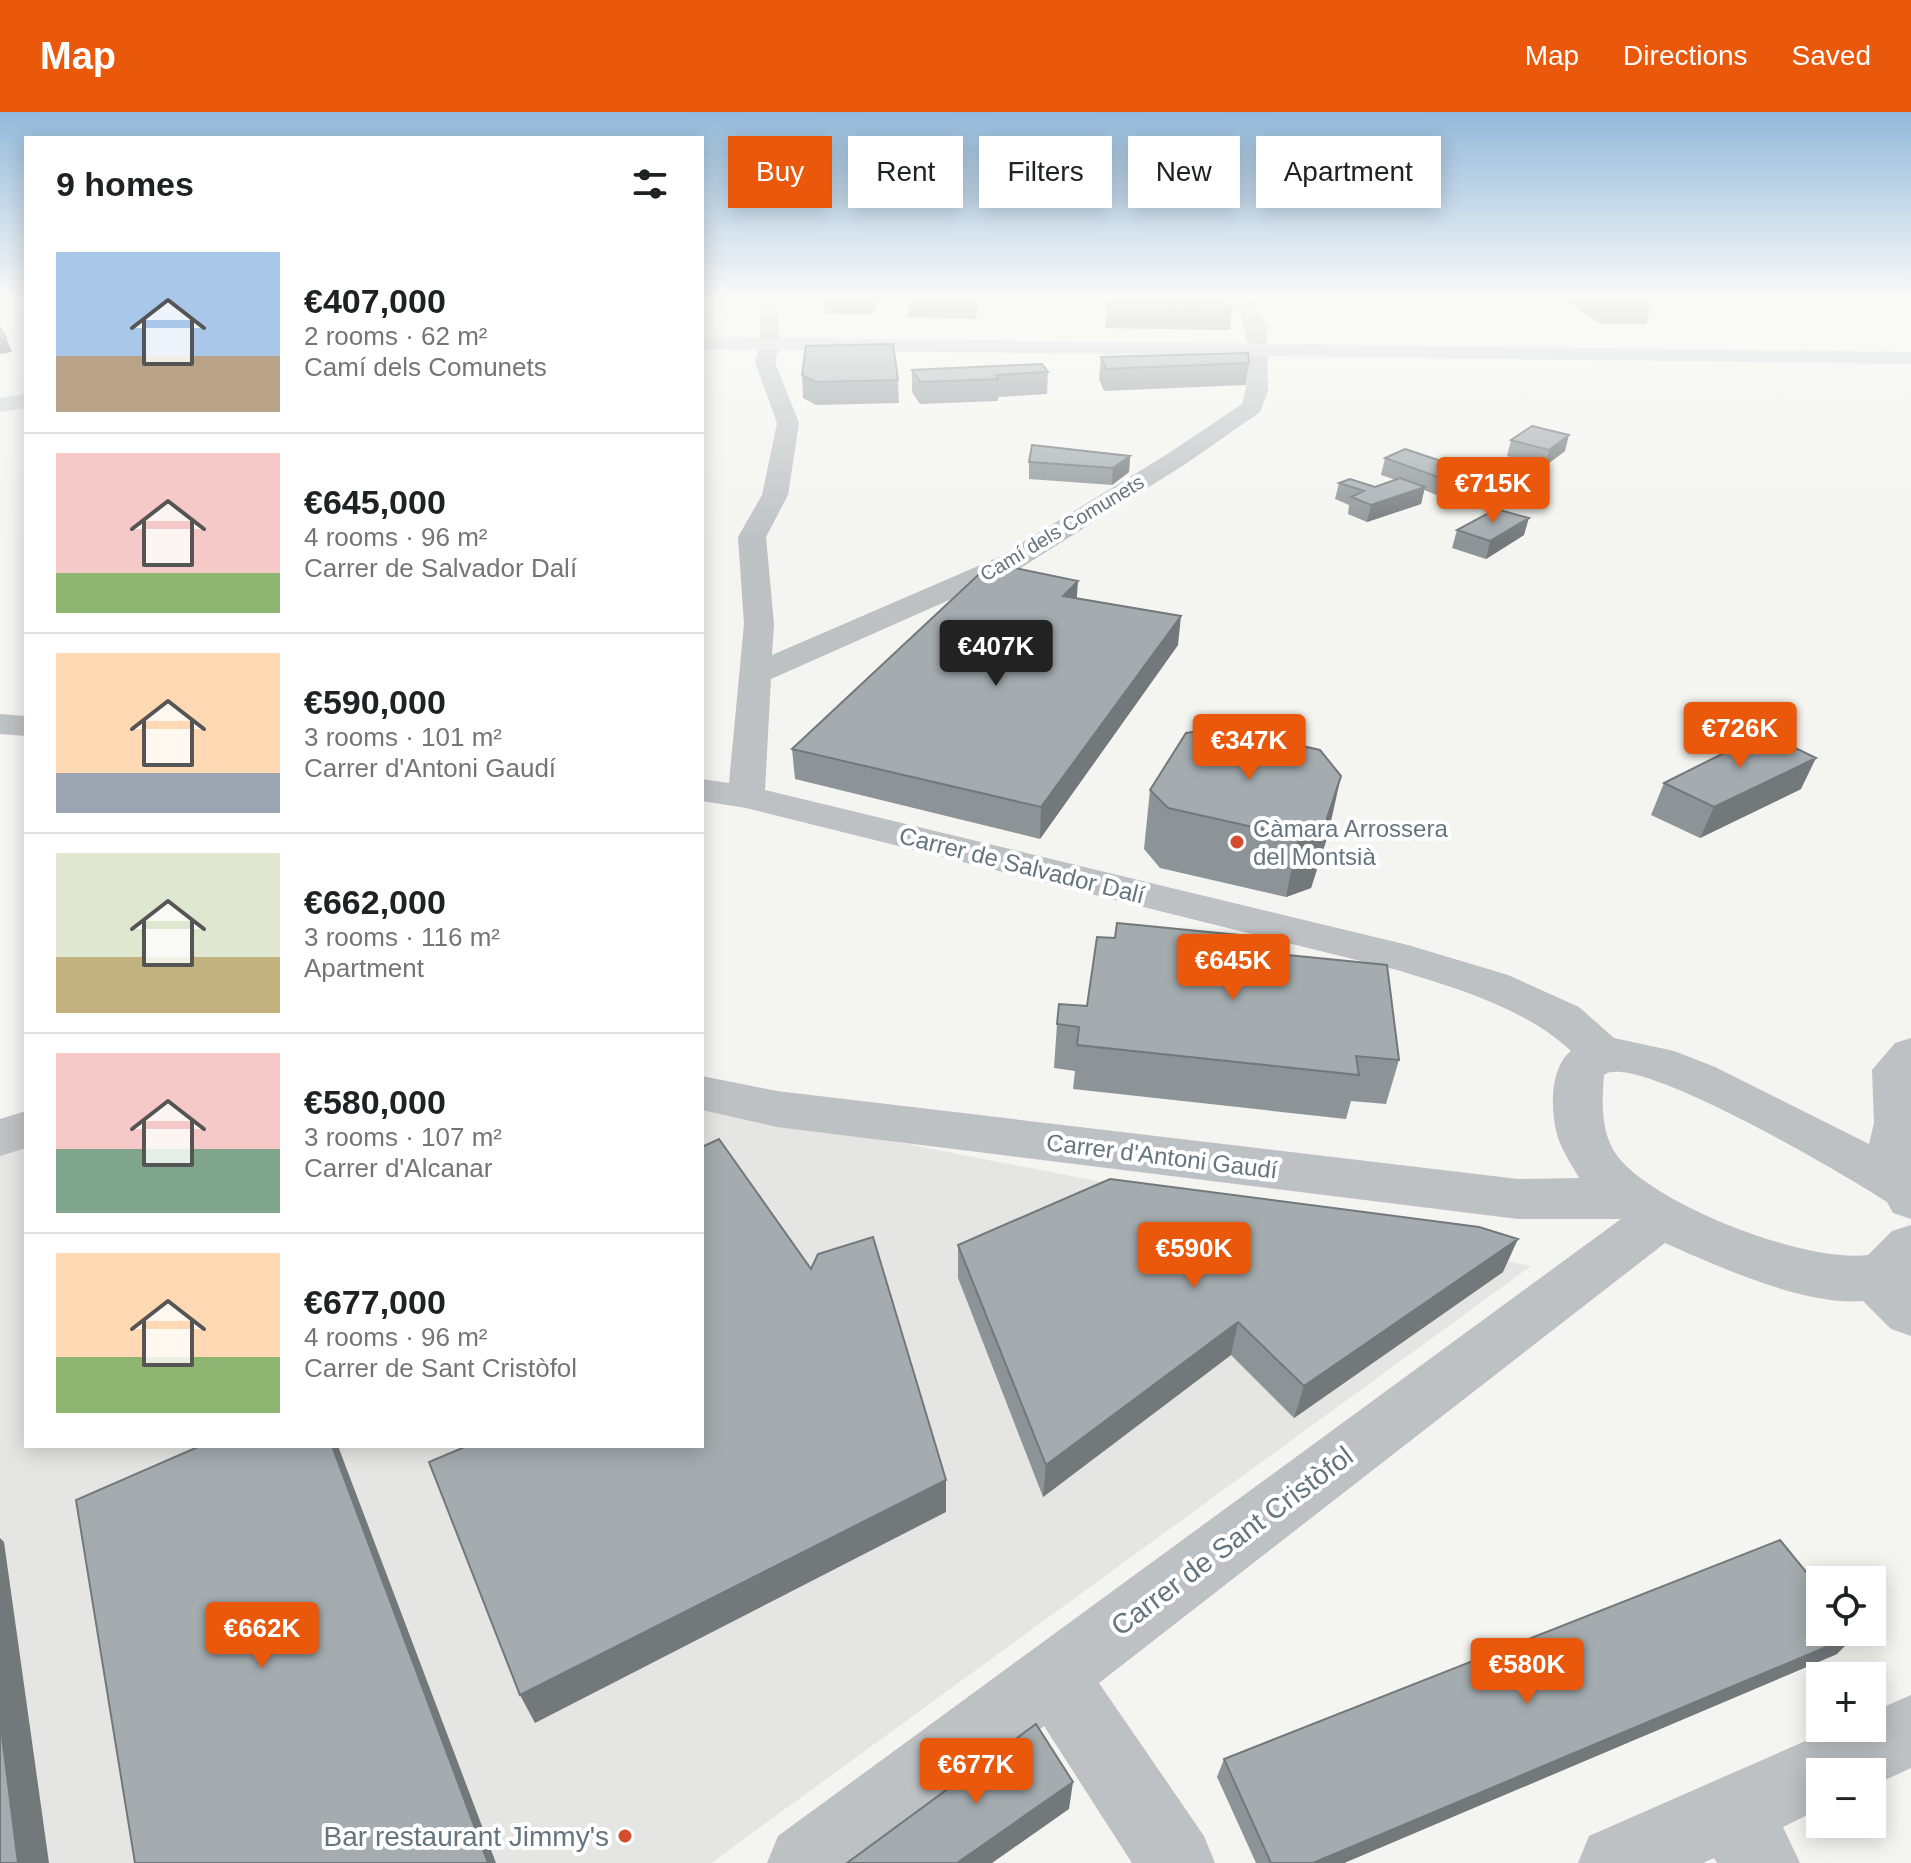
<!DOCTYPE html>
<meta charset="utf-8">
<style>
body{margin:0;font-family:Arial,sans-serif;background:#f6f6f6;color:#202124;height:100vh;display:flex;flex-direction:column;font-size:30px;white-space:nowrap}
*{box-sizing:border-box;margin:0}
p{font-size:26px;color:#757577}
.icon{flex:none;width:44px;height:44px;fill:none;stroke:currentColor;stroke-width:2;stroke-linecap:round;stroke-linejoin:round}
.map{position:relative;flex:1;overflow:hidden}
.drawer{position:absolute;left:24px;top:24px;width:680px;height:1312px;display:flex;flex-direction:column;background:#fff;border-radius:0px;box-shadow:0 4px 20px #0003}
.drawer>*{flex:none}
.top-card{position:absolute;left:728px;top:24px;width:760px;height:72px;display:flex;gap:16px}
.controls{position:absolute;left:1806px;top:1454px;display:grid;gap:16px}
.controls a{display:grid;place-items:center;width:80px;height:80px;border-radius:0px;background:#fff;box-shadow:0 4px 20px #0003;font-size:40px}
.price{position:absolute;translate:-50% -68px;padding:0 18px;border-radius:8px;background:#ea580c;color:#fff;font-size:26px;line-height:52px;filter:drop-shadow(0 2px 4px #0008)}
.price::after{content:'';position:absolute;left:50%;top:48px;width:24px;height:18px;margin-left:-12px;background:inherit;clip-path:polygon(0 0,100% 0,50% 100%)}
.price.current{background:#222;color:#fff}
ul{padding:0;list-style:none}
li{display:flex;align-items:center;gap:24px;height:200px;padding:0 32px}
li+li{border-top:2px solid #e0e0e0}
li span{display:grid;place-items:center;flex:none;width:224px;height:160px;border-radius:0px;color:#555}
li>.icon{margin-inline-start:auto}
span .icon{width:96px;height:96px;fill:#fffc;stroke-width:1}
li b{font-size:34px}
h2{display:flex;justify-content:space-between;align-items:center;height:96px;padding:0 32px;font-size:34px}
.chip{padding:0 28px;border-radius:0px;background:#fff;box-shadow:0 4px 20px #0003;font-size:28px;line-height:72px}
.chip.current{background:#ea580c;color:#fff}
header{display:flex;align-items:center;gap:48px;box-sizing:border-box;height:112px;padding:0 40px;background:#ea580c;color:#fff}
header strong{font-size:38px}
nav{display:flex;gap:44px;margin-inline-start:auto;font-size:28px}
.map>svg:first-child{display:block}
.built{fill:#e5e5e4}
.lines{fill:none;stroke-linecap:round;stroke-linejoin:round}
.minor{fill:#bdc1c4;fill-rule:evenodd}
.major{fill:#d1d6d9;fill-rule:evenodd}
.wall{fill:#8d9497}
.shaded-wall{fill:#73787b}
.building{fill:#a4acb0;stroke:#73787b;stroke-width:2}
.poi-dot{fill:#d64c2f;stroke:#fff;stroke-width:3}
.labels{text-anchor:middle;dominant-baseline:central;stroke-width:8;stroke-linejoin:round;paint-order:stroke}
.far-street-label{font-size:20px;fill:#65757f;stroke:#fff}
.poi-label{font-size:24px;fill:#65757f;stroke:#fff;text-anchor:start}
.street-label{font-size:24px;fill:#65757f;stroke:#fff}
.near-street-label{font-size:28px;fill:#65757f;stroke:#fff}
.near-poi-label{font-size:28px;fill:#65757f;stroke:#fff;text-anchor:end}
</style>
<header>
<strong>Map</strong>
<nav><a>Map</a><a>Directions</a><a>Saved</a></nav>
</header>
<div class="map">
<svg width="1911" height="1751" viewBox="0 0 1911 1751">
<rect width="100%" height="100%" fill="#f4f4f0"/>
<path class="built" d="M702,992L1531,1154L711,1751H0V1044L26,1035V1334H702Z"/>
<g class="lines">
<path class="minor" d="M751,186H769L778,200L780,232L775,250L799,311L788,383L766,425L774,512L772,543L999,445L1169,341L1242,292C1253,257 1250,216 1232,186H1250L1262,203L1267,220L1268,279L1260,300L1187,351L1019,457L771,567L765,678L1408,833L1508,863L1579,895L1614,926L1674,939L1715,955L1869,1032L1874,1011L1872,958L1895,931L1911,926V1107L1893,1101L1887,1090C1851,1066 1634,938 1604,963C1602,990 1600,1021 1618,1045C1657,1094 1806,1151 1868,1143L1892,1119L1911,1113V1224L1891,1217L1863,1189C1805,1194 1719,1155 1665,1131L1099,1571L1204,1724L1215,1751H1132L1044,1614L867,1751H767L778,1724L1621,1107H1518L777,1015L702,998V964L777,979L1518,1067L1579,1066C1573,1055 1565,1043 1560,1031C1550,1006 1548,957 1571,939C1523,895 1458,877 1397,858L746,696L702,689V667L729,671L744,512L738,425L762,383L777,311L755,250L760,232V200Z
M0,602L26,604V624L0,622Z
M26,999V1036L0,1044V1007Z
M1911,1583V1656L1872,1674V1660H1820V1697L1783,1715L1800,1751H1717L1714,1746L1703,1751H1578L1589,1724L1835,1616H1872V1600Z"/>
<path class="major" d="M702,225L1911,240V252L702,237Z
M26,282V296L0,300V286Z"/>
</g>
<path class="wall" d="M824,186H879L872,203L825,202Z
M907,186H978L976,207L907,205Z
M1107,186L1232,198L1230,218L1105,216Z
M1561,186H1643L1652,192L1646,212H1600Z
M1101,245L1249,251L1246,273L1104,279L1099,267Z
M912,258L1048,260L1047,282L998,285V289L920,292L912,280Z
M802,263L898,268L899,291L816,293L803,286Z
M1511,328L1565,339L1545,354L1507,344Z
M1130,344L1129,360L1112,373L1029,367V350Z
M1385,346L1468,358L1464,375L1442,385L1424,378L1421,392L1367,410L1348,402L1349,393L1335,387L1339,371L1375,375L1396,368L1381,363Z
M1457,418L1524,423L1486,447L1452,436Z
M1077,486L1178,533L1040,727L795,667L792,637Z
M1664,671L1801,677L1700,726L1651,703Z
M1150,678L1328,723L1311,776L1286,785L1160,756L1144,737Z
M1249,839L1399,948L1386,992L1351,989L1346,1007L1073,977L1075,959L1054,956L1057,912L1087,894Z
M958,1133L1503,1160L1294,1306L1231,1243L1043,1385L958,1166Z
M1837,1542L1344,1751H1256L1217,1665L1224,1647Z"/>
<path class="shaded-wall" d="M871,186H879L872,203Z
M976,186H978L976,207Z
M6,226L12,240L0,242V227Z
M1569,323L1565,339L1545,354L1549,338Z
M1130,344L1129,360L1112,373L1113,356Z
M1468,358L1464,375L1442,385L1446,368Z
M1425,375L1421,392L1367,410L1371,393Z
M1529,406L1524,423L1486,447L1490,429Z
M1078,469L1076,497L1063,484Z
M1181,504L1178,533L1040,727L1041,695Z
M1816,646L1801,677L1700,726L1714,695Z
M1341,664L1328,723L1311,776L1286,785L1298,725Z
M1518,1127L1503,1160L1294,1306L1304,1274Z
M1238,1210L1231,1243L1043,1385L1046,1353Z
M332,1334H338L496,1751H488Z
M946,1368V1400L535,1611L520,1583Z
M0,1426L4,1430L49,1751H18L0,1608Z
M1857,1522L1837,1542L1344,1751H1313Z
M1073,1670L1069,1697L992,1751H957Z"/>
<path class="building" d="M1107,186H1227L1232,198L1107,196Z
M1597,186H1643L1652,192L1606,191Z
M0,216H1L6,226L0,227Z
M893,232L898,268L815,270L802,263L806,234Z
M1248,241L1249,251L1106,257L1101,245Z
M1042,252L1048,260L996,263L998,267L920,270L912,258Z
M1532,314L1569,323L1549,338L1511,328Z
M1032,333L1130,344L1113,356L1029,350Z
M1405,337L1468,358L1446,368L1385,346Z
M1400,366L1425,375L1371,393L1351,385L1364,379L1339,371L1350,367L1375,375Z
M1496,397L1529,406L1490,429L1457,418Z
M991,451L1078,469L1063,484L1181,504L1041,695L792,637Z
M1221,616L1320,638L1341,664L1324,715L1298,725L1168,696L1150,678L1186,621Z
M1764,621L1816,646L1714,695L1664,671Z
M1117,811L1249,824V839L1387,853L1399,948L1356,944L1359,963L1077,933L1079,915L1057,912L1059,892L1087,894L1097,825L1115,826Z
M719,1027L811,1157L818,1142L873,1125L946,1368L520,1583L429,1350L467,1334H702V1035Z
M1110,1067L1479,1115L1518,1127L1304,1274L1238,1210L1046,1353L958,1133Z
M200,1334H332L488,1751H135L76,1388Z
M1780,1428L1820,1477V1520H1856L1857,1522L1313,1751H1271L1224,1647Z
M0,1608L18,1751H0Z
M1036,1612L1073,1670L957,1751H847Z"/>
<linearGradient id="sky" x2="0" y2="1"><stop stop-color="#93b9da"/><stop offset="0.43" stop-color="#fafaf8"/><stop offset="1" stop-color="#fafaf8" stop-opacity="0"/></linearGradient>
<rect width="1911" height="431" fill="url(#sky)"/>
<g class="poi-dot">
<circle cx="1237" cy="730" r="8"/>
<circle cx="625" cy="1724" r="8"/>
</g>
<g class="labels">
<g class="far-street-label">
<text transform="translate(1062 416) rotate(-31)">Camí dels Comunets</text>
</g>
<g class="poi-label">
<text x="1253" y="716">Càmara Arrossera<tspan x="1253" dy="28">del Montsià</tspan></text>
</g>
<g class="street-label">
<text transform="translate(1022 753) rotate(14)">Carrer de Salvador Dalí</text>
<text transform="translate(1162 1044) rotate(7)">Carrer d'Antoni Gaudí</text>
</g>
<g class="near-street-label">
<text transform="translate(1232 1429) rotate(-37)">Carrer de Sant Cristòfol</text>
</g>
<g class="near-poi-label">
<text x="609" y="1724">Bar restaurant Jimmy's</text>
</g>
</g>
</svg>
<div class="controls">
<a><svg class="icon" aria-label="locate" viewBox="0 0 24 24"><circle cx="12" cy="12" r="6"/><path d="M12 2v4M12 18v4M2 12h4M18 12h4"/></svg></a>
<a>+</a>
<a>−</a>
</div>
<b class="price" style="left:1493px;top:413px">€715K</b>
<b class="price current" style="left:996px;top:576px">€407K</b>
<b class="price" style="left:1740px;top:658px">€726K</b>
<b class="price" style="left:1249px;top:670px">€347K</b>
<b class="price" style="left:1233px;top:890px">€645K</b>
<b class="price" style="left:1194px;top:1178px">€590K</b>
<b class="price" style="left:262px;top:1558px">€662K</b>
<b class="price" style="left:1527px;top:1594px">€580K</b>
<b class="price" style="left:976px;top:1694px">€677K</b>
<div class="top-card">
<a class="chip current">Buy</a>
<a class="chip">Rent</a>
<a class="chip">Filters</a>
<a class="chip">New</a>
<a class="chip">Apartment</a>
</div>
<section class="drawer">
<h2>9 homes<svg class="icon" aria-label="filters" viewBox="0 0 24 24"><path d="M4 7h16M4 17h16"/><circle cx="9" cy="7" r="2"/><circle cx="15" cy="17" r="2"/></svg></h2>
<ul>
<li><span style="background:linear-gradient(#a9c7e8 65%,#b9a48a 0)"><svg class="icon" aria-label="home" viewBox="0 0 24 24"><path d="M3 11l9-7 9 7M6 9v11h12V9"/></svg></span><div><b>€407,000</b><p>2 rooms · 62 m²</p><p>Camí dels Comunets</p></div></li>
<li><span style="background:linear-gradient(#f6c9c9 75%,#8fb573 0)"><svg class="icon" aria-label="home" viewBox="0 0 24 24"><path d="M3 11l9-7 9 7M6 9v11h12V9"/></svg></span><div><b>€645,000</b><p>4 rooms · 96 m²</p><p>Carrer de Salvador Dalí</p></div></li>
<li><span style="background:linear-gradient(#ffd9b3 75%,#9aa5b1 0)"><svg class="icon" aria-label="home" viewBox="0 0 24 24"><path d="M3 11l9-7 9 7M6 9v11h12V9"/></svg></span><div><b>€590,000</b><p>3 rooms · 101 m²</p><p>Carrer d'Antoni Gaudí</p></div></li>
<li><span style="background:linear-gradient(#dfe7d0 65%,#c2b280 0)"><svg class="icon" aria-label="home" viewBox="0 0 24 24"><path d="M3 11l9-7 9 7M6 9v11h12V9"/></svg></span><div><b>€662,000</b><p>3 rooms · 116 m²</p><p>Apartment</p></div></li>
<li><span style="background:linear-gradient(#f6c9c9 60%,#7fa58c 0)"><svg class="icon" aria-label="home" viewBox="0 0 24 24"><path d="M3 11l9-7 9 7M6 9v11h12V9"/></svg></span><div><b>€580,000</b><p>3 rooms · 107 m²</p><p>Carrer d'Alcanar</p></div></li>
<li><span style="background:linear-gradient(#ffd9b3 65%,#8fb573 0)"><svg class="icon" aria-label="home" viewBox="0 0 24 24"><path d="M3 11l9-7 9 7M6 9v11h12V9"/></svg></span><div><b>€677,000</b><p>4 rooms · 96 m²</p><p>Carrer de Sant Cristòfol</p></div></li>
</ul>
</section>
</div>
